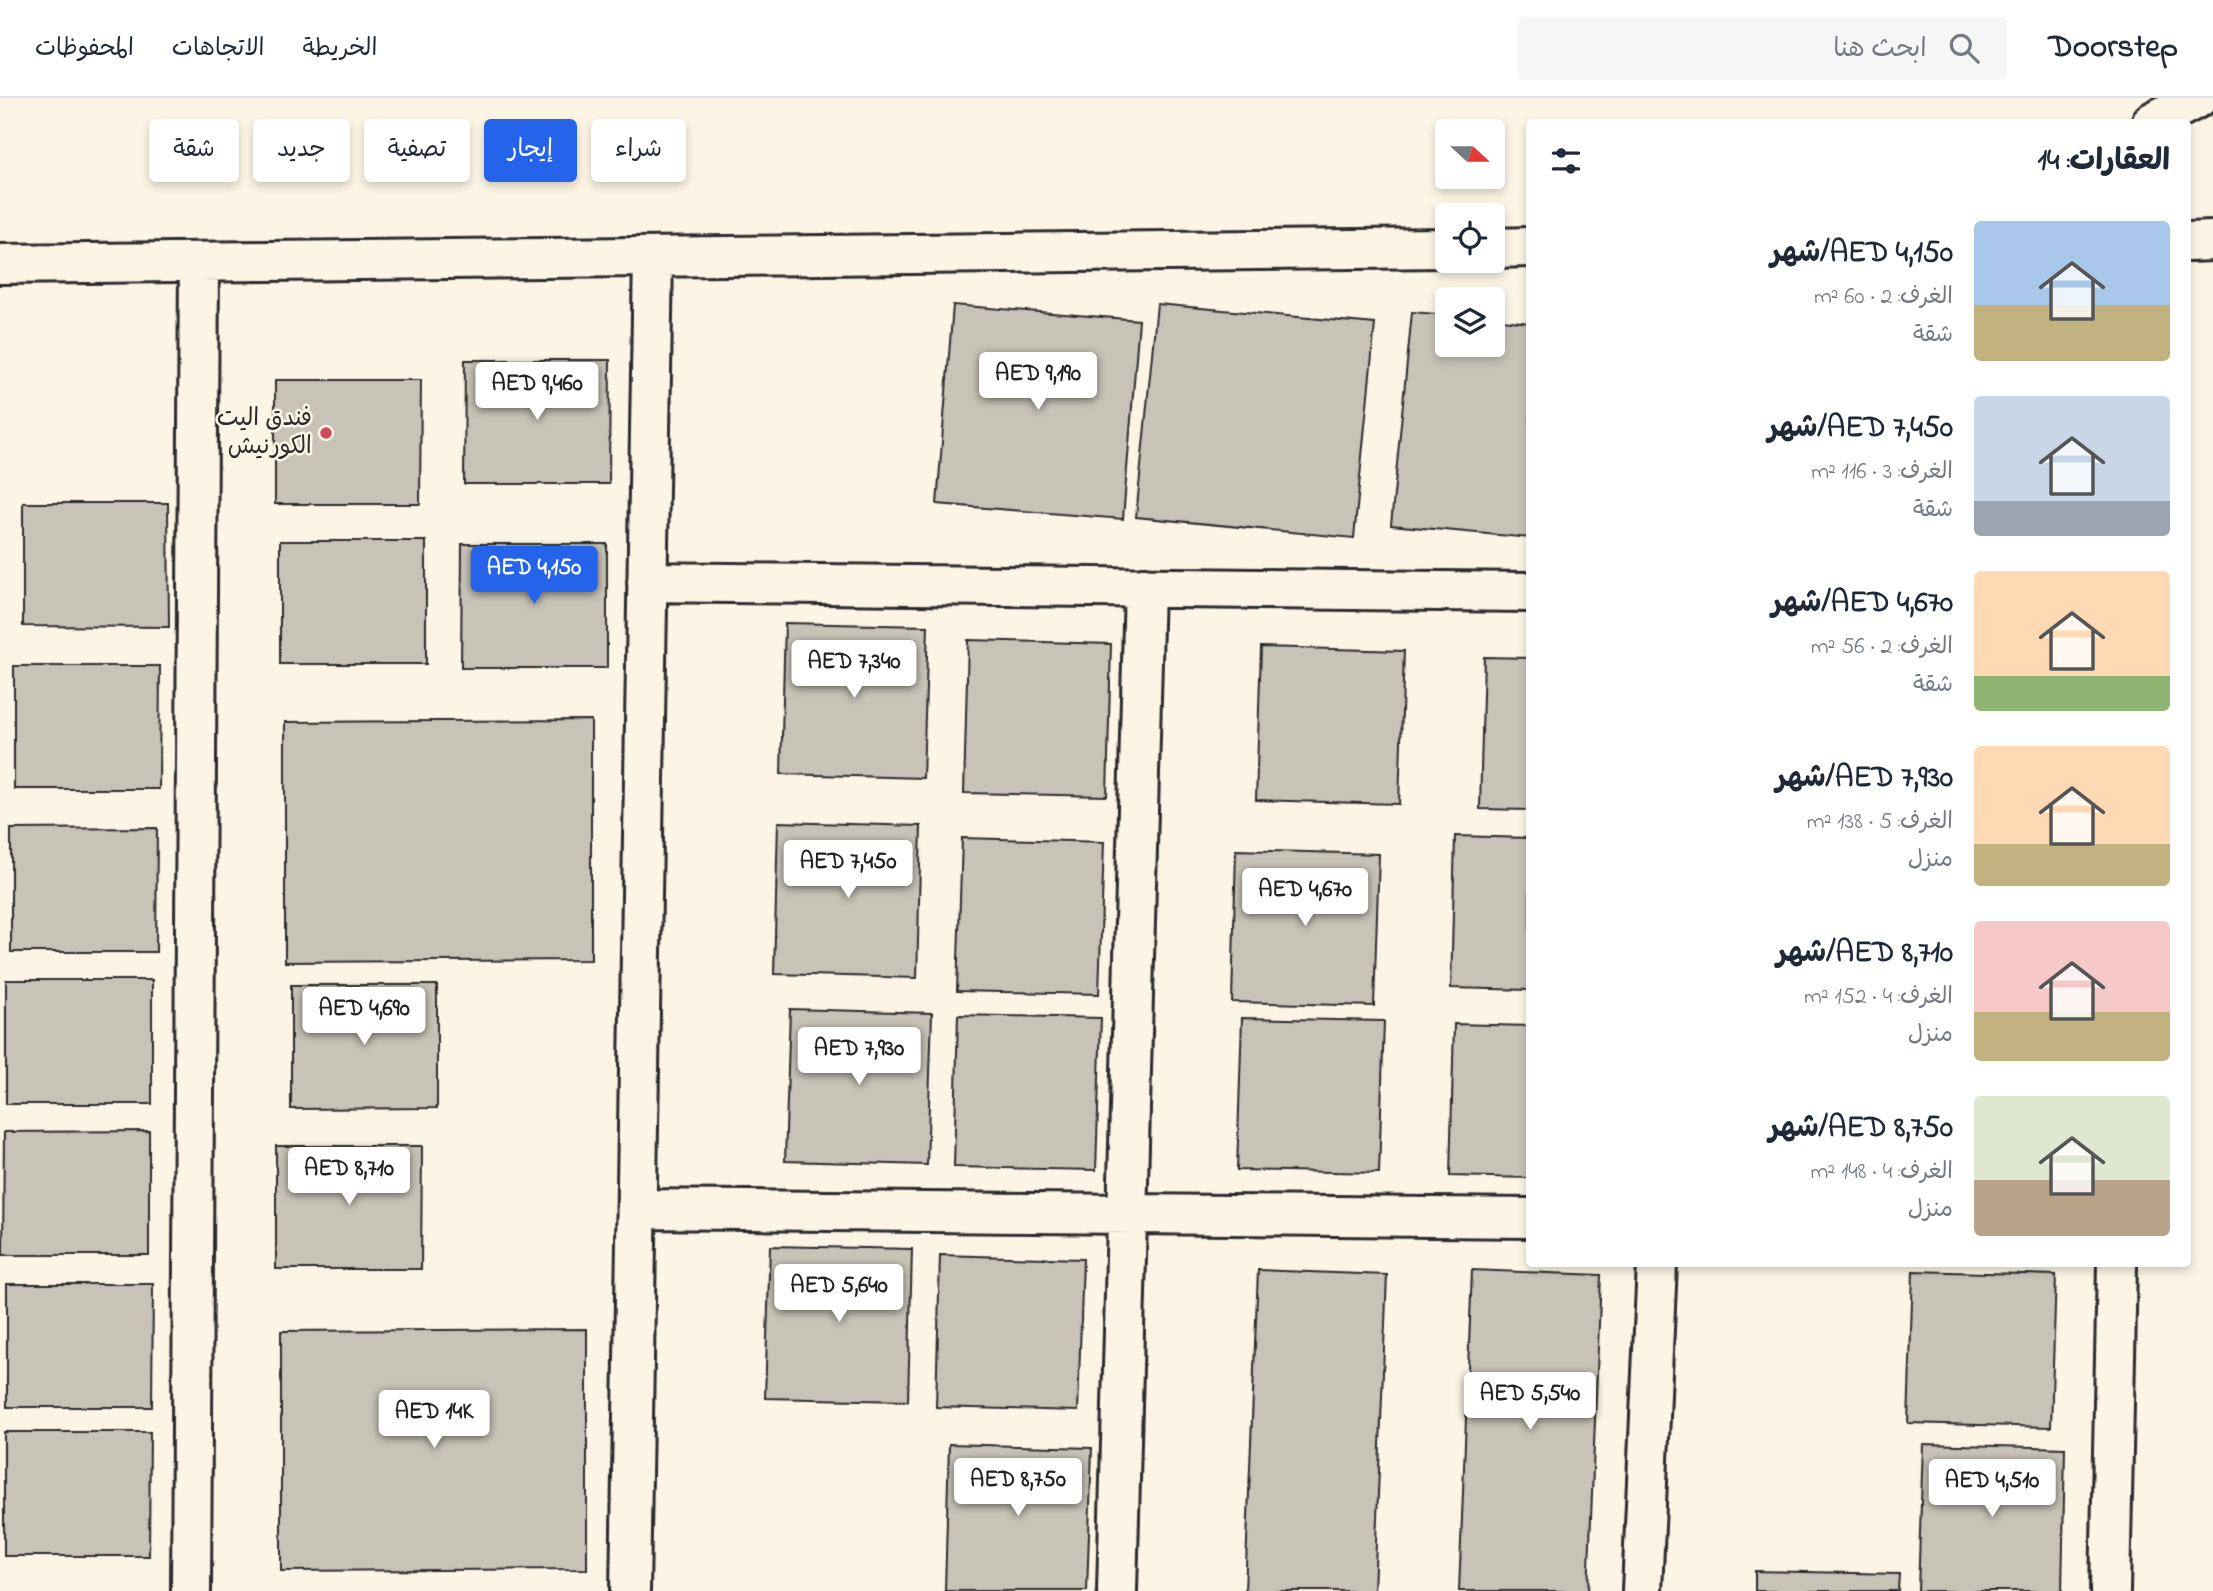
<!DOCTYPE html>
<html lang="ar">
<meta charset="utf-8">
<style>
body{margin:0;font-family:"Indie Flower","Playpen Sans Arabic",sans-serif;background:#f6f6f7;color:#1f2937;direction:rtl;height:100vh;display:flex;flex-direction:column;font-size:26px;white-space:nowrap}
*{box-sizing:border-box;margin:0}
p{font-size:23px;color:#747a83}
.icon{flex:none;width:38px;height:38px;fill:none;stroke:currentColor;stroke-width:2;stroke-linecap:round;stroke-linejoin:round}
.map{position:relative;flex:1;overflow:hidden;direction:ltr}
.drawer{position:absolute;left:1526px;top:21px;width:665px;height:1148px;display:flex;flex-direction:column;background:#fff;border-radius:7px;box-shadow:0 4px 10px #0003;direction:rtl}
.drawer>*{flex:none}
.banner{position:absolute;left:21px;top:21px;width:665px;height:63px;direction:rtl;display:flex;gap:14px}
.needle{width:46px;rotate:111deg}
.tools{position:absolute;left:1435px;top:21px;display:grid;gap:14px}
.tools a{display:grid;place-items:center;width:70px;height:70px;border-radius:7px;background:#fff;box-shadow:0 4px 10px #0003;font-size:35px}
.price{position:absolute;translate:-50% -60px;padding:0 16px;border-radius:7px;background:#fff;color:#222;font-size:23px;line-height:46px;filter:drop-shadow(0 2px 4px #0008)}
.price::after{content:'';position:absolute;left:50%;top:42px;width:21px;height:16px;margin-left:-10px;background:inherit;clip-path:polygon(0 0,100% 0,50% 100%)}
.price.selected{background:#2563eb;color:#fff}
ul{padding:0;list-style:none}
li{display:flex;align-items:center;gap:21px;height:175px;padding:0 21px}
li span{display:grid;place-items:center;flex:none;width:196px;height:140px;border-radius:7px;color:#555}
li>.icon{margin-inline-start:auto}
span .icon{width:84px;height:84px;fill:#fffc;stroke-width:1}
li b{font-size:30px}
h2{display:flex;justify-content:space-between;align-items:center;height:84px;padding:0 21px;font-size:30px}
.pill{padding:0 24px;border-radius:7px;background:#fff;box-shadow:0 4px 10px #0003;font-size:24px;line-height:63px}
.pill.selected{background:#2563eb;color:#fff}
header{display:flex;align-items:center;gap:42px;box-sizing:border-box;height:98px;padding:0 35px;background:#fff;border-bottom:2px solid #e0e1e3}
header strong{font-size:33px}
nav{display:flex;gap:38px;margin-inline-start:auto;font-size:24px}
.search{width:490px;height:63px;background:#f6f6f7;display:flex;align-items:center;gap:18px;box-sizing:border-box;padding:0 24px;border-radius:7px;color:#747a83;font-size:26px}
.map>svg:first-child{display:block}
.building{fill:#c8c3b7;stroke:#2b2b2b;stroke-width:2}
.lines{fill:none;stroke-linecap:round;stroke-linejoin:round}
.minor-casing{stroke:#2b2b2b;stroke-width:44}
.minor{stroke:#fcf5e5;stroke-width:38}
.poi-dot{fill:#d1495b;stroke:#fcf5e5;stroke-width:2.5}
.labels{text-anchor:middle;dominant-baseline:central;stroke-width:5;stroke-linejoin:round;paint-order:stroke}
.poi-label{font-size:24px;fill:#2b2b2b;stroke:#fcf5e5;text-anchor:end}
</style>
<header>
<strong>Doorstep</strong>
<div class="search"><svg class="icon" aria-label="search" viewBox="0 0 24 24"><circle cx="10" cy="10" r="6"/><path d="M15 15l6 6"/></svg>ابحث هنا</div>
<nav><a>الخريطة</a><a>الاتجاهات</a><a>المحفوظات</a></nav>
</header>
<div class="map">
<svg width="2213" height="1493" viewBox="0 0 2213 1493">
<rect width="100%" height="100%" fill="#fcf5e5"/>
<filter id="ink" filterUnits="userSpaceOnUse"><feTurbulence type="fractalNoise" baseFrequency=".0143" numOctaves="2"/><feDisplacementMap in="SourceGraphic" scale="14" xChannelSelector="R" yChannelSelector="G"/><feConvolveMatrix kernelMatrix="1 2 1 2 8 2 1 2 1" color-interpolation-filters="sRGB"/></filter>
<g filter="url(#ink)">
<path class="building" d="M1157,206L1375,226L1354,440L1136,419Z
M953,207L1139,222L1123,421L937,406Z
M1412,214L1447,217V247H1493V221L1530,225V440L1391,427Z
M465,262H610L609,386H464Z
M275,282H421L420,406H275Z
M23,405H168L169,529L23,528Z
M280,443H426V566H280Z
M462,446H607V570H461Z
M785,525L928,528L923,680L781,676Z
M968,542L1111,546L1107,698L964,695Z
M1261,549L1404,553L1399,706L1256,702Z
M1484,559L1530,560V712L1480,711Z
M14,568H160L159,691H14Z
M591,622V862L285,864V624Z
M778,724L921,728L917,880L774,876Z
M157,730L156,854H11V731Z
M1455,738L1530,740V892L1451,890Z
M962,740L1104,744L1099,896L957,893Z
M1236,752L1379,756L1374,908L1232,904Z
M6,882H152V1006H6Z
M291,887H437V1010L291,1011Z
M790,911L932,915L927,1067L785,1063Z
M958,917L1101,920L1096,1072L954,1069Z
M1242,920L1384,923L1379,1075L1237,1072Z
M1454,926L1530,928V1080L1450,1078Z
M149,1033V1157H3L4,1034Z
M276,1048H422L421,1171H276Z
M770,1148L912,1151L908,1303L765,1300Z
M940,1157L1083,1161L1078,1313L936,1309Z
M1258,1172L1387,1177L1374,1493H1245Z
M1472,1172L1601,1177L1588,1493H1459Z
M1913,1173L2056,1177L2051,1329L1908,1325Z
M7,1186H153L152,1309H7Z
M587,1231V1471L281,1473V1233Z
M4,1334H150L149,1458H4Z
M949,1346L1092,1350L1087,1493H945Z
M1923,1346L2065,1350L2062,1493H1918Z
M1755,1473L1899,1476L1898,1493H1755Z"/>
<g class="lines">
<g class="minor-casing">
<path id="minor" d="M2152,24L2198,0
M2188,144L2213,143
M1493,150L1530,149
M0,166L1447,150
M647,484L1530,494
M637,1111L1530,1120
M191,1493L199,164
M630,1493L653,159
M1117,1493L1144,489
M1642,1493L1657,1166
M2110,1493L2117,1166"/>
</g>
<use href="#minor" class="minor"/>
</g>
</g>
<circle class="poi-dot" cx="326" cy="335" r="7"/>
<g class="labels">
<g class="poi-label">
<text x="312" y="321">فندق اليت<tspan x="312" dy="28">الكورنيش</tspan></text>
</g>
</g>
</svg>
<div class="tools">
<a><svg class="needle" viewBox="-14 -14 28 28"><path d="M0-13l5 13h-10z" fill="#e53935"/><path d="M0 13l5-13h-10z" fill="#747a83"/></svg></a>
<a><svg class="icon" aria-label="locate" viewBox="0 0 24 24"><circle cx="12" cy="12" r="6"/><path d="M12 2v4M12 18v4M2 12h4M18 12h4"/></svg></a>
<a><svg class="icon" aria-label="layers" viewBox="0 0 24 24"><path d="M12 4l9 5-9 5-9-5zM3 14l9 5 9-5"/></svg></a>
</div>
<b class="price" style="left:1038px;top:314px">AED 9,190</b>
<b class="price" style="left:537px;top:324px">AED 9,460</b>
<b class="price selected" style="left:534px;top:508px">AED 4,150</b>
<b class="price" style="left:854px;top:602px">AED 7,340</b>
<b class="price" style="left:848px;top:802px">AED 7,450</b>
<b class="price" style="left:1305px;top:830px">AED 4,670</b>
<b class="price" style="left:364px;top:949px">AED 4,690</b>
<b class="price" style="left:859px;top:989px">AED 7,930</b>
<b class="price" style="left:349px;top:1109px">AED 8,710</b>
<b class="price" style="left:839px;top:1226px">AED 5,640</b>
<b class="price" style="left:1530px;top:1334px">AED 5,540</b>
<b class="price" style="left:434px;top:1352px">AED 14K</b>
<b class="price" style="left:1018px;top:1420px">AED 8,750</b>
<b class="price" style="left:1992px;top:1421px">AED 4,510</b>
<div class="banner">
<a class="pill">شراء</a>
<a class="pill selected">إيجار</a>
<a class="pill">تصفية</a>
<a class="pill">جديد</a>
<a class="pill">شقة</a>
</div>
<section class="drawer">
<h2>العقارات: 14<svg class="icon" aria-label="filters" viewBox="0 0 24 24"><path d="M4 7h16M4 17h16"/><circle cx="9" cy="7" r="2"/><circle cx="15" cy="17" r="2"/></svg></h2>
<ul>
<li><span style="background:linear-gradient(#a9c7e8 60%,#c2b280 0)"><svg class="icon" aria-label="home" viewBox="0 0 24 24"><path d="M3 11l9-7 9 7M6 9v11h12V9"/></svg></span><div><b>AED 4,150/شهر</b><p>الغرف: 2 · 60 m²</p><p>شقة</p></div></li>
<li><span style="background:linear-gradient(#c9d6e8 75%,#9aa5b1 0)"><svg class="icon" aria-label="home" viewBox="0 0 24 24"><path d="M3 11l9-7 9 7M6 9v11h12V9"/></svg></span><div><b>AED 7,450/شهر</b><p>الغرف: 3 · 116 m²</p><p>شقة</p></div></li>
<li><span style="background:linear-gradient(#ffd9b3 75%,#8fb573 0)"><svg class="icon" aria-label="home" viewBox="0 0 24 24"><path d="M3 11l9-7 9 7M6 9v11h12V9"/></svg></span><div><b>AED 4,670/شهر</b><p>الغرف: 2 · 56 m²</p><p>شقة</p></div></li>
<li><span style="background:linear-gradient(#ffd9b3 70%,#c2b280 0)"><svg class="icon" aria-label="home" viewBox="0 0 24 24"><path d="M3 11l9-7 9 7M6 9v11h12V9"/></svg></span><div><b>AED 7,930/شهر</b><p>الغرف: 5 · 138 m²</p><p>منزل</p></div></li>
<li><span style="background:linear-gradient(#f6c9c9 65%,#c2b280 0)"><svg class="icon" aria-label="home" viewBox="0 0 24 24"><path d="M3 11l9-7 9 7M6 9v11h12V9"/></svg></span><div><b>AED 8,710/شهر</b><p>الغرف: 4 · 152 m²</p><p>منزل</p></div></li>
<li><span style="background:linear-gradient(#dfe7d0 60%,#b9a48a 0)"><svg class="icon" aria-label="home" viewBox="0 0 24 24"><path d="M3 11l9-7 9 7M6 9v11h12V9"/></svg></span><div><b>AED 8,750/شهر</b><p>الغرف: 4 · 148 m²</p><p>منزل</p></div></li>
</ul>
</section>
</div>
